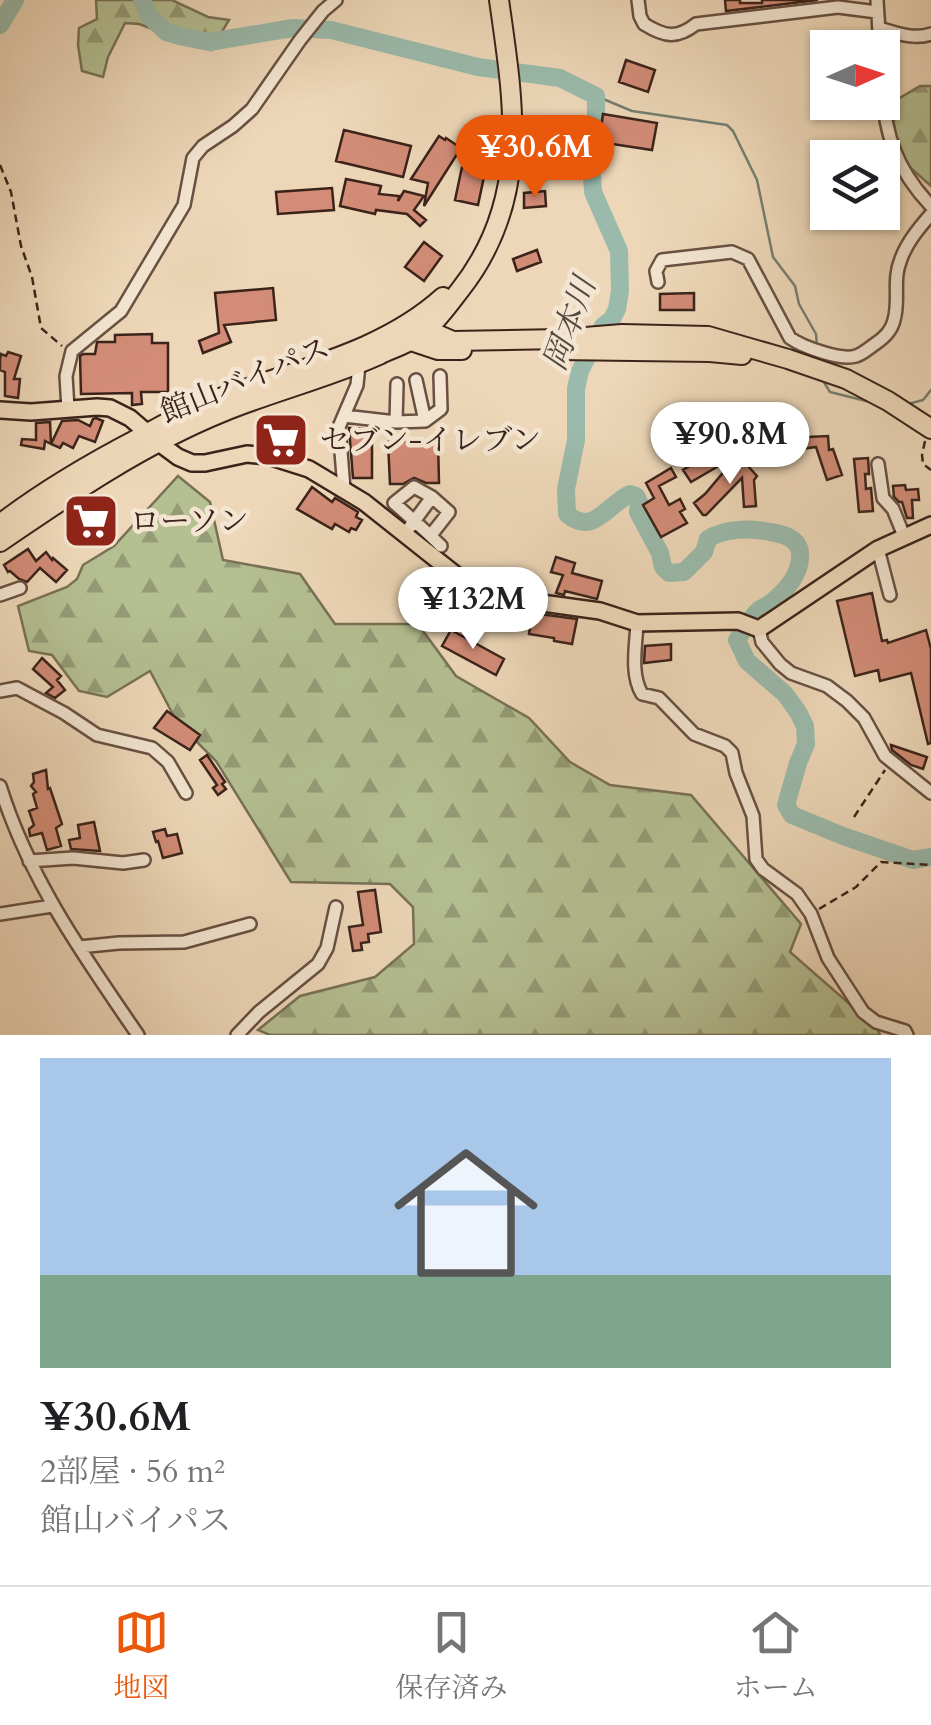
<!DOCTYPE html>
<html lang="ja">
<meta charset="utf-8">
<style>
body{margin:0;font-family:Cardo,"Noto Serif JP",serif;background:#f6f6f6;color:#202124;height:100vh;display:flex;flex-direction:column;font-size:38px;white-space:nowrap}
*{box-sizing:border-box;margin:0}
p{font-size:32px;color:#757577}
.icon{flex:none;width:55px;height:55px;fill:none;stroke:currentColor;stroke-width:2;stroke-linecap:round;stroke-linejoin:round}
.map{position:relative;height:1035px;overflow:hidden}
.sheet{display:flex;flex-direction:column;background:#fff;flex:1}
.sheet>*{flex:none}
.needle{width:65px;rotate:87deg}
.controls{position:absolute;left:810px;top:30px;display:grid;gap:20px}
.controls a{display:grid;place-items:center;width:90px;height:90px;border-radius:0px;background:#fff;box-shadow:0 2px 8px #0004;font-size:50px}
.price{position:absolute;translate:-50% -85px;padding:0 22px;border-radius:35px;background:#fff;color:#222;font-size:32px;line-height:65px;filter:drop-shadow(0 2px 5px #0008)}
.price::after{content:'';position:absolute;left:50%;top:60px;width:30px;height:22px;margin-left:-15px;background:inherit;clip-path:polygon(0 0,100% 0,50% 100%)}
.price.current{background:#ea580c;color:#fff}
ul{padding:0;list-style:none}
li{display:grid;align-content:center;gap:20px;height:530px;padding:0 40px}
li+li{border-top:2px solid #e0e0e0}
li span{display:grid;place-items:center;height:310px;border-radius:0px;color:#555}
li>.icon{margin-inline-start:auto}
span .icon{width:180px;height:180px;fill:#fffc;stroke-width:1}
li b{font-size:42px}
.dock{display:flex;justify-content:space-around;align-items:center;height:140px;border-top:2px solid #e0e0e0;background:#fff;font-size:28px;color:#757577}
.dock a{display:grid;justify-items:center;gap:5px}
.dock .current{color:#ea580c}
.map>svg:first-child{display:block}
.forest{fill:url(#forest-firs);stroke:#787156;stroke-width:2.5}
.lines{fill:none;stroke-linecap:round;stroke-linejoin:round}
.stream{stroke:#747e71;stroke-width:2.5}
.river{stroke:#9abaab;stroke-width:18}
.building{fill:#d28c77;stroke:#3b231a;stroke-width:2.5}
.minor-casing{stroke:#685042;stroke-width:16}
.major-casing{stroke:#3b231a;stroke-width:20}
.highway-casing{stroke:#3b231a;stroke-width:22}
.path{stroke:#3b231a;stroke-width:2.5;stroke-dasharray:8 5;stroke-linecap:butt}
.minor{stroke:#f3e5d1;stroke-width:11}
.major{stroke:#edd7b8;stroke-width:15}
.highway{stroke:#edd7b8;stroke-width:18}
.labels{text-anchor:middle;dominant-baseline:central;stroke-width:9;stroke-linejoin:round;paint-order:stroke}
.street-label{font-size:30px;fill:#3b231a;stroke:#f3e5d1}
.poi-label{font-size:30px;fill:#3b231a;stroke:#f3e5d1;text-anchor:start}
.water-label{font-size:32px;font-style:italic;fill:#53493e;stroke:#f3e5d1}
</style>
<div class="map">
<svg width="931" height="1035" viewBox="0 0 931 1035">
<defs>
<pattern id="forest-firs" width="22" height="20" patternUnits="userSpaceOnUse" patternTransform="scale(2.5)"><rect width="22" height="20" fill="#b4bf92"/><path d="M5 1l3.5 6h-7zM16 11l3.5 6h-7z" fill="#949b76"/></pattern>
</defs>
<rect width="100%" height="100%" fill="#edd7b8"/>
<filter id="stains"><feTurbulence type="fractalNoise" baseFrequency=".002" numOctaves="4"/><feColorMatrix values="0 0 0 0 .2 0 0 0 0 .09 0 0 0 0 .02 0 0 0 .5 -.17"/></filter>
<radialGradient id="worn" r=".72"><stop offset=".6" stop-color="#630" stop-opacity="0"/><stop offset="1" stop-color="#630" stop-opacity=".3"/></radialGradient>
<path class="forest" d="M96,0H172L208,17L229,20L211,50L139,24L125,23L108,57L103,77L82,71L78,45L79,28L97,19Z
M920,86H931V186L895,154L893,102Z
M178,476L210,502L223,560L300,574L335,624H418L456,676L529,718L570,762L610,785L691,795L801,924L790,952L877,1028L880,1035H270L258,1030L300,996L375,977L414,944L413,907L390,884L291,882L216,761L177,722L150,671L107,697L79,691L52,655L29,651L18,606L67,587L77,579L83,565L114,546Z"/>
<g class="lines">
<path class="stream" d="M596,96L632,111L727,125L733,131L757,180L773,257L795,286L799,304L816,334L817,346
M822,379L830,392L870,402
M908,404L923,400L931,390"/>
<path class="river" d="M142,0L150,17L166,32L179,36L209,42L293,28L331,30L478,67L560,78L596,96V127L591,161L593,192L619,251L620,291L617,309L612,319L603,326L580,371L576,389V440L566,489L567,514C593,537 608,504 630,494L636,496L639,502L638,512L660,553L663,567L669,573L684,572L704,552L708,539C725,528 750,528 770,532C783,534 799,538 800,553C802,574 784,593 768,605C760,610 762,606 755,614C748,621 743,631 737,640L747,661L785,694L798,712L805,726L806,744L798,763L786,805L792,815L843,836L913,860L931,857
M0,25L15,0"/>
</g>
<path class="building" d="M725,0H740V3H762V0H818L726,11Z
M626,60L655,70L648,92L619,82Z
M603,114L657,123L652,150L599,142Z
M344,130L411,146L403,177L336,161Z
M439,136L445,140L446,138L461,148L424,206L428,183L411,179Z
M462,167L485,172L478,205L455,200Z
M346,179L381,186L379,194L399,196L398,201L404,191L424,196L414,210L426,220L420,226L407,214L376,210L375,214L340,206Z
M332,188L334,210L278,214L276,192Z
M545,191L546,206L524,208V193Z
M424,242L442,256L424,281L405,267Z
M537,250L541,262L517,271L513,259Z
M273,288L276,320L224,325L231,342L203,353L199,341L219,333L215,293Z
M694,293V310H660V294Z
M152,334V343H168V392H141L142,404L132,405V393L81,394L80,356L83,354H95L97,342H115V335Z
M8,352L21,356L14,379H20L18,398L5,396V372L0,370V359L1,354L6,356Z
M96,418L103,421L95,442L79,436L73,448L63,443L60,448L51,444L62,421L78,420L90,426L93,419Z
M50,422L51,444L45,441L44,449L21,445L22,439L36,440V423Z
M806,425L807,437L828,436L829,450L833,449L842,475L827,480L816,447L794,450L791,427Z
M270,426L297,433L292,452L266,445Z
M349,428L372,429V478H353Z
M438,440L439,483H426L414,478L403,484H390L388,442Z
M725,444L735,449L739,454L691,482L683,470Z
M738,455L757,476L754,480L756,506L744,507L742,478L706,515H703L694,503L705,494Z
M868,458L869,474H865L866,489L871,488L873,511L859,512L854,459Z
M671,468L676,477L659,486L669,505L680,499L685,509L680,512L687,523L661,537L643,505L654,498L646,483Z
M905,485L906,490L918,489L919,500H912L913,518H907L902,502H899L894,497L893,486Z
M312,487L332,502L335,498L358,512L356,517L362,520L356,530L351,528L349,532L335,524L332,529L297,509Z
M97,507L105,523L86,534L78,519Z
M28,549L36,561L46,552L52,560L53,558L67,570L56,582L40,568L27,582L19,579L10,571L8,572L4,565Z
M556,557L575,563L572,573L602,581L597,599L565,591L564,595L556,593L563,575L551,572Z
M872,593L882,641L887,640L888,643L926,630L931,649V743L928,744L911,673L880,681L878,670L855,676L837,601Z
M532,613L577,619L572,644L554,641V638L529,634Z
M451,630L504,659L496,675L442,646Z
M671,644V660L644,663L645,646Z
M42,658L61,676L57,680L65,690L55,698L46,693L53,687L33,669Z
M167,711L200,735L190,750L154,728Z
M891,745L927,757L923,769L911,765L892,750Z
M207,755L225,782L222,784L226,789L218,795L213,788L217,785L200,760Z
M46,770L48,789L50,788L62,824L56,828L61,846L47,850L42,833L30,836L29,829L34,825L29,811L37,808L33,794L36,792L31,786L34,782L33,774Z
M94,822L100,851L71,849L69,840L80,838L78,825Z
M165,829L167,836L177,834L182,853L163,858L158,841L156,842L153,832Z
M375,890L381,932L368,934L369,942L361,943L362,950L353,951L349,927L363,925L358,892Z"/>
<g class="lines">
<g class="minor-casing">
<path id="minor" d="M638,0L640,16L644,24C665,37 677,39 696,24L838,7L877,12
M877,0L880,48
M879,28C896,33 914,40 931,34
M882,87C885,136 897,170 931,206
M658,282L656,271L662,260L732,252L748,259L790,338C803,347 841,361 856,356C863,354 869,348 875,344C884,338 892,330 894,320C900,300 892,280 901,259C907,242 919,228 931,214
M68,409L66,376L72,351L121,311L184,205L193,158L203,146L233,126L252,109L300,40L323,11L336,0
M344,416L396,422L397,384
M425,421L441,409L440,376
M396,422L425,421L416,380
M878,464L883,498L893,509L904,536
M344,489L339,427L357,385L359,365
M404,535L432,497L414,487L394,503C410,517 426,531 441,546
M431,535L449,512L432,497
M878,549L890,595
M0,595L20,588
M637,623C636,646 630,674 642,694L659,698L694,734L725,746L732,753L736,773L753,816L756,859L763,869L797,894L811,914L828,958L863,1012L876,1022L905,1031L907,1035
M759,629L762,642L780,664L791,673L827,686L847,701L864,718L885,756L931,793
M0,691L17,688L64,713L97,735L152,748L168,762L186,793
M0,786C29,879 83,955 138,1035
M29,861L73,858L123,863L144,860
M0,914L52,906
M79,947L119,943L184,942L250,924
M237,1035L259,1012L318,964L327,948L336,907"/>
</g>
<g class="major-casing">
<path id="major" d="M0,410L31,412L97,407L110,408L130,418L159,443L178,457L192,463H205L247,454L268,456L309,469L364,502L475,590L499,597L600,611L637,623L738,621L759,629L878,549L931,525"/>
</g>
<g class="highway-casing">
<path id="highway" d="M418,326L453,341L561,339L622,334L708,336L788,359L846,379L888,401L931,429
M411,341L438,350H462
M558,350L710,352L742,355
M0,524C43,491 89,464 137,439C164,424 191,409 220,398C296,369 381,353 443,297
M0,542C70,494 144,444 223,412C274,391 328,378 379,355C390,349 403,346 413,339C433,327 446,308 460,290C531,200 514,105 499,0"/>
</g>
<path class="path" d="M0,165L11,192L21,246L32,277L41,328L62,346
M925,441L922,455L923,464L931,470
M854,817L885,770
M819,909L856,887L881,862L931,865"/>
<use href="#minor" class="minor"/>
<use href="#major" class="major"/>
<use href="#highway" class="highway"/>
</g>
<defs>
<g id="supermarket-square" transform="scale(2.875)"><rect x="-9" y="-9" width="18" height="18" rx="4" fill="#8f2418" stroke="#f3e5d1"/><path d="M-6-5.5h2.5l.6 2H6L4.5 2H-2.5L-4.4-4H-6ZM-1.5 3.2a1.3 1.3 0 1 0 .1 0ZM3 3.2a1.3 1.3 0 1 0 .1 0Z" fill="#fff"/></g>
</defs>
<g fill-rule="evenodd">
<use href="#supermarket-square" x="281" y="440"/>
<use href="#supermarket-square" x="91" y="521"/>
</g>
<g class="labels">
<g class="street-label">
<text transform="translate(245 380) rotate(-22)">館山バイパス</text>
</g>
<g class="poi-label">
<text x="320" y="440">セブン-イレブン</text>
<text x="130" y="521">ローソン</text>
</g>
<g class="water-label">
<text transform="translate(570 324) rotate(-70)">岡本川</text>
</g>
</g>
<rect width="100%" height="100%" filter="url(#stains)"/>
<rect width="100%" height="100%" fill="url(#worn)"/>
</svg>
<div class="controls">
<a><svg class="needle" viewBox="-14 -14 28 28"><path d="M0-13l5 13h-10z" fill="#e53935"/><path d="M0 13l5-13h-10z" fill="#757577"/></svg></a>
<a><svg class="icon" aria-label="layers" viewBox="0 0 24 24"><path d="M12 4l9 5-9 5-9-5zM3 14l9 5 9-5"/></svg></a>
</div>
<b class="price current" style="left:535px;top:200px">¥30.6M</b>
<b class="price" style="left:730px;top:487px">¥90.8M</b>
<b class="price" style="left:473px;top:652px">¥132M</b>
</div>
<section class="sheet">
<ul>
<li><span style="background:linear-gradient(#a9c7e8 70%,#7fa58c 0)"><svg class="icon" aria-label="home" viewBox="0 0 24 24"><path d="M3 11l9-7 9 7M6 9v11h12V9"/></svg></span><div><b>¥30.6M</b><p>2部屋 · 56 m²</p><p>館山バイパス</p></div></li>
</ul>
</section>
<nav class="dock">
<a class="current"><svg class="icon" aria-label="map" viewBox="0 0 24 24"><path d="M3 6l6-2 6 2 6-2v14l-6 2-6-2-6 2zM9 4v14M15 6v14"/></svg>地図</a>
<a><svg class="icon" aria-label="saved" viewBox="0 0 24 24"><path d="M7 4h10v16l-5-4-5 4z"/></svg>保存済み</a>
<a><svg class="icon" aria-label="home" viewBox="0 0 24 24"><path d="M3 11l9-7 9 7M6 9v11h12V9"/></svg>ホーム</a>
</nav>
